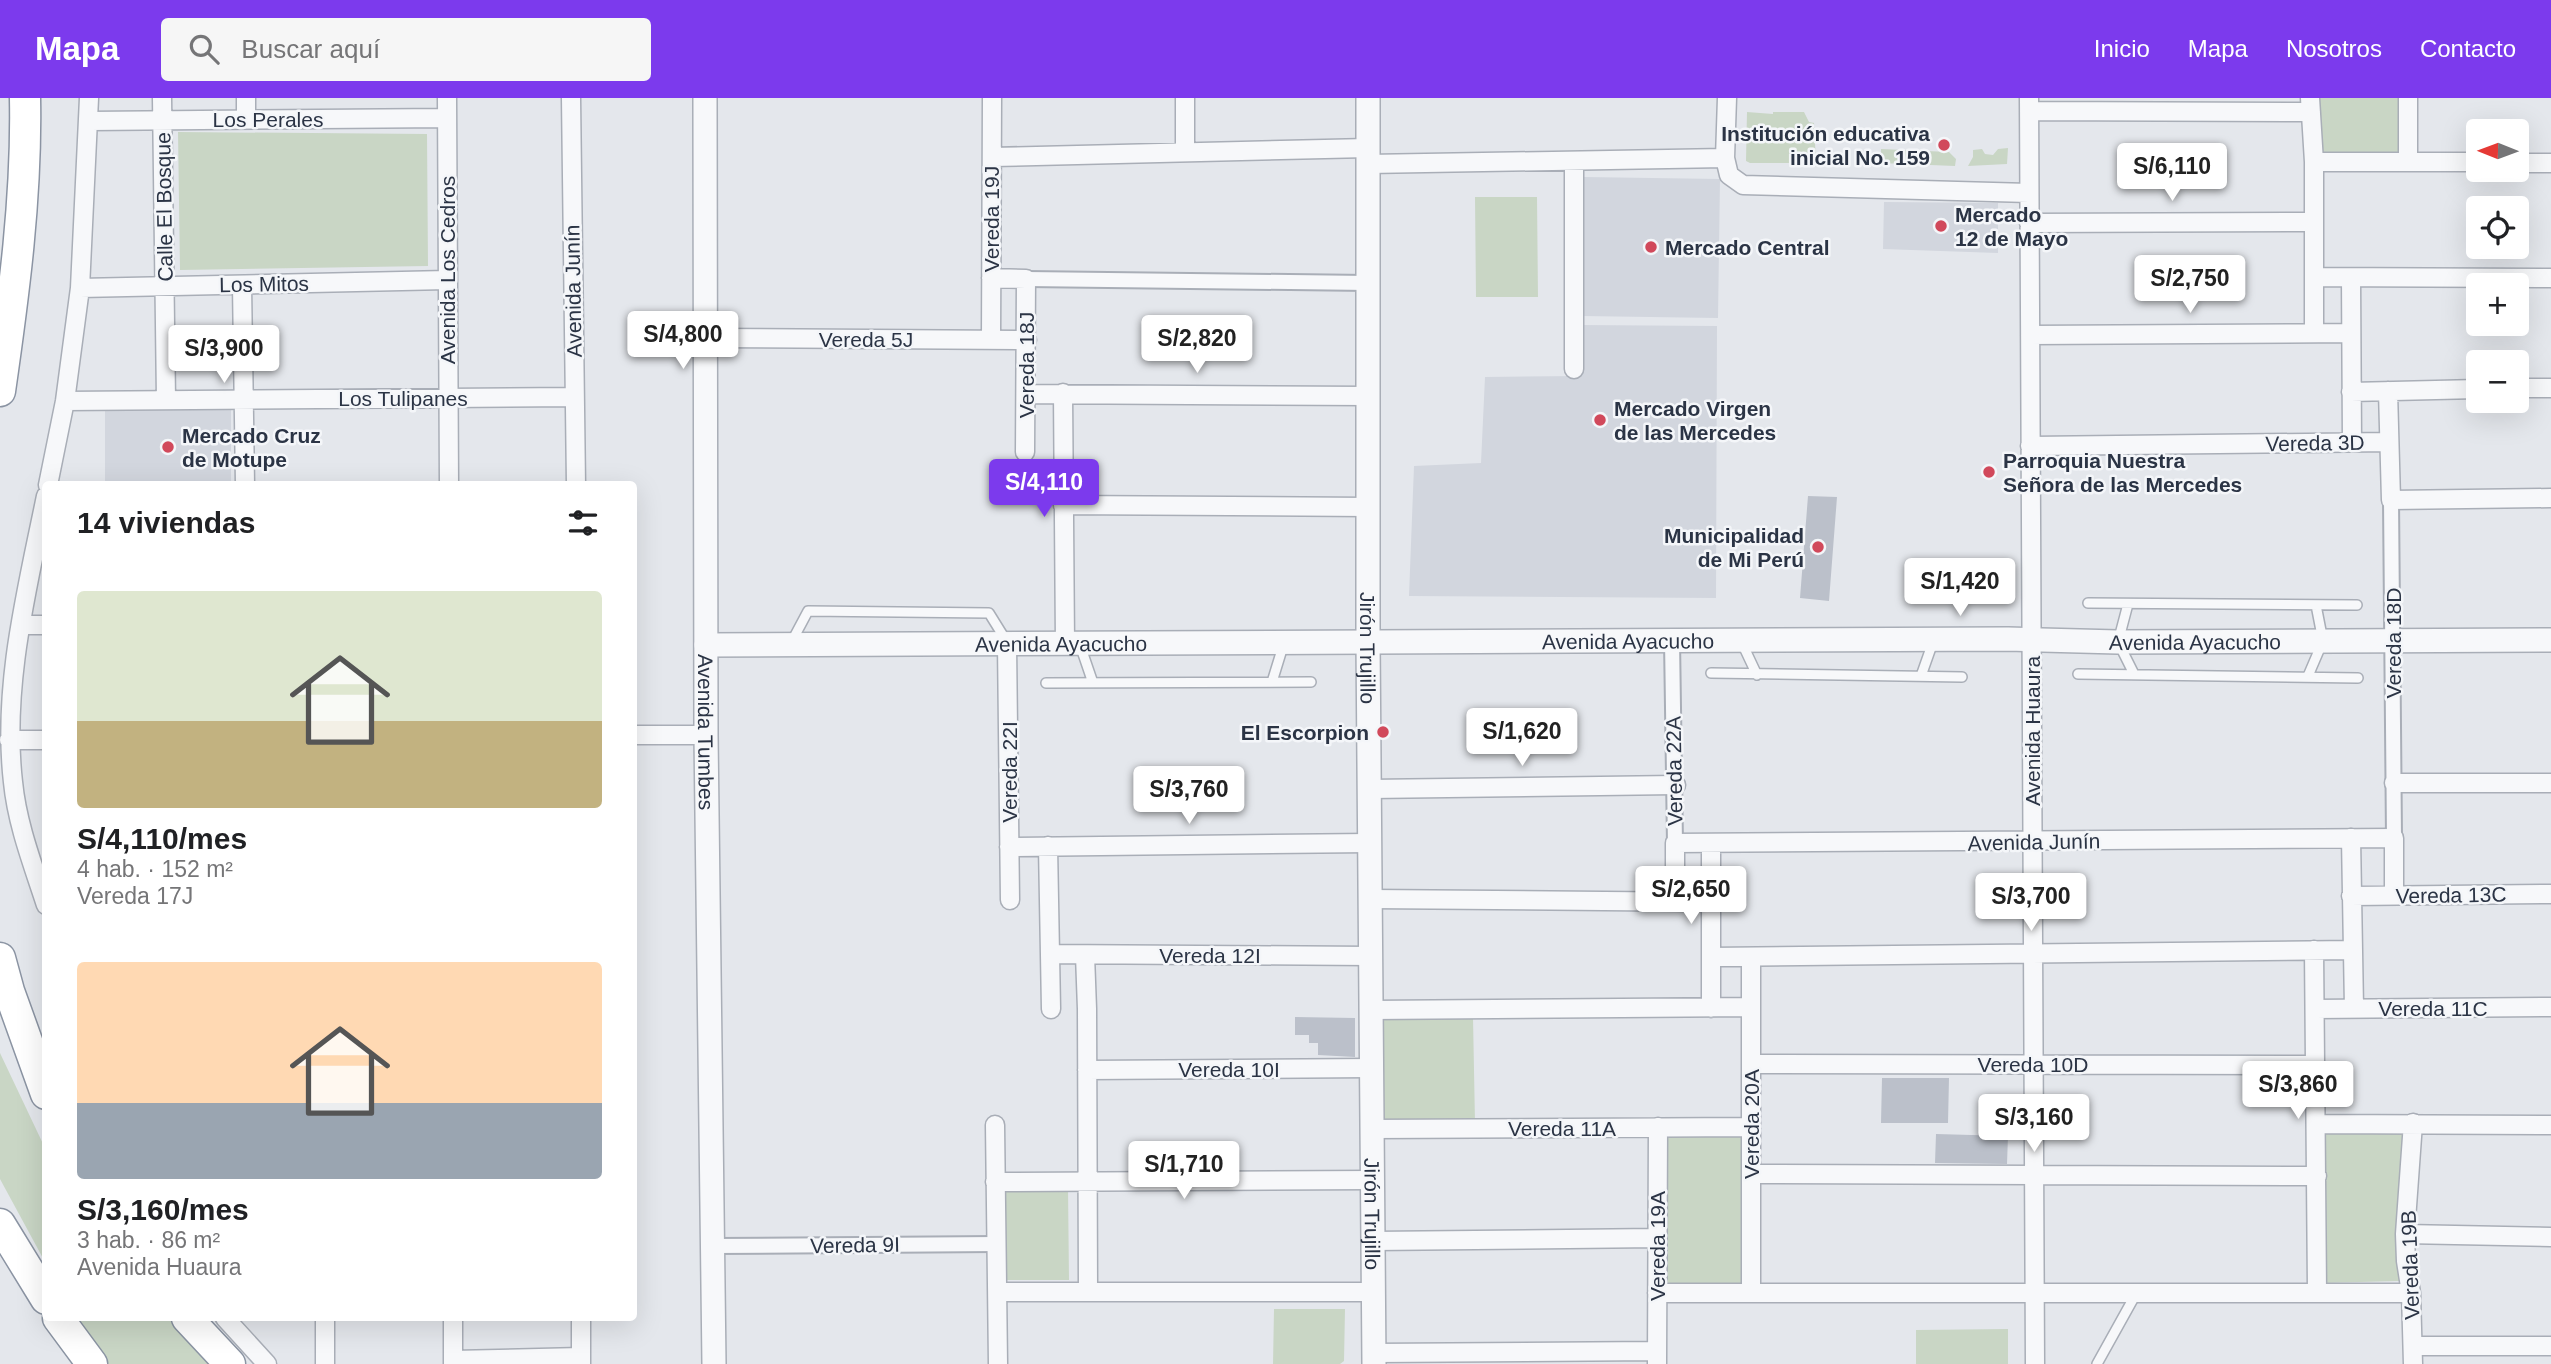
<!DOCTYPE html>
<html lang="es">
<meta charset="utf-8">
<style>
body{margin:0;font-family:Helvetica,sans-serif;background:#f6f6f6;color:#202124;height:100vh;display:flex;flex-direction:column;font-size:26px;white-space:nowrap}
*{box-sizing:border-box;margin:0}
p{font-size:23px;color:#757577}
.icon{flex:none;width:38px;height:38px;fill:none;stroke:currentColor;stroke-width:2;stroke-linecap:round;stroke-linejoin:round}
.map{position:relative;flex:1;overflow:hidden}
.side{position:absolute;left:42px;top:383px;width:595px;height:840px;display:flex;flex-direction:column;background:#fff;border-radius:7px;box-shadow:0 7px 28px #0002}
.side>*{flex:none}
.needle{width:46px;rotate:271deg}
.buttons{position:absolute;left:2466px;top:21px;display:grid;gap:14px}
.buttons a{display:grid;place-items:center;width:63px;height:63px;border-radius:7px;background:#fff;box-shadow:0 7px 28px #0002;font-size:35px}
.price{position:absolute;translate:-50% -60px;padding:0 16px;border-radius:7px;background:#fff;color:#222;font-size:23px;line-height:46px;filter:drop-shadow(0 2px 4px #0008)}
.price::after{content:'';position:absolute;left:50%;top:42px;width:21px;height:16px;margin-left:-10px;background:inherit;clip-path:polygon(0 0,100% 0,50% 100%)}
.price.on{background:#7c3aed;color:#fff}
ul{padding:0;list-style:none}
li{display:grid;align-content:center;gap:14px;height:371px;padding:0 35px}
li span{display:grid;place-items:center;height:217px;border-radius:7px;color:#555}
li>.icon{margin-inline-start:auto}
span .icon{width:126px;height:126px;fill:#fffc;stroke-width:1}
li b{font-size:30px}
h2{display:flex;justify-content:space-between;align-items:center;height:84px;padding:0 35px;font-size:30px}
header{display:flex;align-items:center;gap:42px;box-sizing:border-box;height:98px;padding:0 35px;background:#7c3aed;color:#fff}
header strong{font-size:33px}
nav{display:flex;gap:38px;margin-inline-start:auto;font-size:24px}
.search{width:490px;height:63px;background:#f6f6f6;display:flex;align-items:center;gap:18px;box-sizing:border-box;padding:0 24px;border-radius:7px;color:#757577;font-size:26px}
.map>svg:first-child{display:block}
.built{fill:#d2d6de}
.green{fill:#c9d6c5}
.building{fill:#bbc0ca}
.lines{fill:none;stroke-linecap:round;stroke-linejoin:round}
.service-casing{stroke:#a9aeb7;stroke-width:12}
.pedestrian-casing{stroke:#a9aeb7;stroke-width:18}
.minor-casing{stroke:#a9aeb7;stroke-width:21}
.tertiary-casing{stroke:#a9aeb7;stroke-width:26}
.trunk-casing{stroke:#8b94a3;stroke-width:33}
.service{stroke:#f7f8fa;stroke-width:9}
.pedestrian{stroke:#f7f8fa;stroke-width:14}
.minor{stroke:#f7f8fa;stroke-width:18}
.tertiary{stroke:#f7f8fa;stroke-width:23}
.trunk{stroke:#fff;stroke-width:30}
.poi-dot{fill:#d1495b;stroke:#f4f6f9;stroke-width:2.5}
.labels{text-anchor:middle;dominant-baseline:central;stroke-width:5;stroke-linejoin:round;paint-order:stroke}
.street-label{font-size:21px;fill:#2b3445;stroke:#f4f6f9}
.poi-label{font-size:21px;font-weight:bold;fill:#2b3445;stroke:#f4f6f9;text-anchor:start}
</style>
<header>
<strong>Mapa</strong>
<div class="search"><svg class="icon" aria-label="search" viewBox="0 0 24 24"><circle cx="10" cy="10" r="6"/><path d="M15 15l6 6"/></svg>Buscar aquí</div>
<nav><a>Inicio</a><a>Mapa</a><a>Nosotros</a><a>Contacto</a></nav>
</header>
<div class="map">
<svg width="2551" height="1266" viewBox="0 0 2551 1266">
<rect width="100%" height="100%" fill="#e4e7ec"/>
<path class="built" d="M1584,79L1720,81L1718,220L1582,218Z
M1884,104L1998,105V155L1883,151Z
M1580,227L1717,228L1716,500L1409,498L1414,368L1481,365L1485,279L1579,278Z
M105,311H231V387H105Z"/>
<path class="green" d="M2318,0H2402L2401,55H2318Z
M1747,14L1773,16V14H1804L1809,24L1814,25L1816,65H1750L1746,63Z
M178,34L427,36L428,168L180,172Z
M2008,50L2007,66L1968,68L1973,59V52L1982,51L1985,56L1993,57L1998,51Z
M1881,51L1949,54L1956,61L1955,68L1881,65Z
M1475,99H1537L1538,199H1476Z
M1377,917L1473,919L1475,1025L1377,1027Z
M0,955L45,1050V1164L0,1081Z
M2405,1033L2399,1183L2322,1185V1034Z
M1663,1035L1748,1036L1746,1189L1662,1188Z
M1004,1088L1068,1089L1069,1182H1004Z
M1274,1211H1345L1344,1263L1340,1266H1273Z
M78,1220H173L211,1266H108Z
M2008,1231V1266H1916V1232Z"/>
<path class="building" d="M1808,398L1837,399L1829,503L1800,500Z
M1295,919L1355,920V959L1318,957V945H1309V937H1295Z
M1882,980H1949L1948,1025H1881Z
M1936,1036L2008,1038L2007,1066L1935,1065Z"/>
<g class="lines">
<g class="service-casing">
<path id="service" d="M2088,505L2357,507
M2128,506L2118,544L2134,576
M792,543L808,513L989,515L1007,544
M1741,543L1757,577
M1080,547L1093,585
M1711,575L1962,579
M2078,576L2358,580
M1921,578L1933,544
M2308,578L2323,543L2316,507
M1272,584L1284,545
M1046,585L1311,584
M2097,1266L2137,1194"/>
</g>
<g class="pedestrian-casing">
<path id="pedestrian" d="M1026,181L1368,185
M2391,402L2394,740
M1672,542L1675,745
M713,1148L997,1146"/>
</g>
<g class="minor-casing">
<path id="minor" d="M162,0L166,302
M447,0L449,387
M571,0L576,387
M2029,0L2035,1266
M2310,0L2314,64V235
M2029,13L2311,14
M246,21V0
M90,23L447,20
M1185,54V0
M992,59L1368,50
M1725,60L1727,0
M2408,63V0
M2314,64H2478
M2516,65H2551
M1368,66L1725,60L1729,77L1743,87L2029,95
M2029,125L2314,124
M2314,179L2551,180
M991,180L1026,181L1025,354
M2351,180L2352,344
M242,187L245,387
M80,190L447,182
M2030,237L2351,235
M705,240L1027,242
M991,242L992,0
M1574,271V63
M2516,290H2551
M2388,293L2391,402L2551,400
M2351,294L2478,291
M1063,295L1065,546
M1026,296L1368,298
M65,303L574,299
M2030,348L2389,344
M48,387L65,303L80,190L89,0
M46,398C27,492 2,588 13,684C17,726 33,767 46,807
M1063,407L1368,409
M21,527H46
M1007,546L1010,802
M634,637H706
M9,642H46
M2394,685H2551
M1370,691L1676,687
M2351,740L2354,910
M1048,748L1051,911
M1009,749L1370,745
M2351,798L2551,796
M1370,801L1711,804
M1675,804V745L2394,740V797
M2314,852L2317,1193
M1050,856L1371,858
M1085,857L1087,911L1088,1193
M1711,859L2352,852
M1711,910V746
M2315,911L2551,909
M1371,912L1751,909
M1751,966L2316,967
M1087,972L1372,970
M2317,1026L2551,1027
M995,1027L998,1266
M1372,1031L1751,1029
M1751,1076L2317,1078
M995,1084L1372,1082
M2405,1136L2551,1139
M1373,1143L1656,1140
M998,1194H1373
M1751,1194V859
M1657,1195H2411
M225,1220L267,1266
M325,1220V1266
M453,1220V1266
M581,1220V1266
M2413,1248H2551
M1374,1255L1657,1253
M453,1262L581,1259
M1657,1266L1658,1029
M2413,1266L2411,1195L2406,1163L2405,1136L2413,1025"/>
</g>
<g class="tertiary-casing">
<g id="tertiary">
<path id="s1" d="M705,0L706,637L714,1266"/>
<path id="s2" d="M1368,0V544L1374,1266"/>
<path id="s3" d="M706,547L2008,541L2118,544L2551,542"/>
</g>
</g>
<g class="trunk-casing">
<path id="trunk" d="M0,293C14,196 27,98 25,0
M0,860L9,893L46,996
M0,1126L46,1201
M58,1220L92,1266
M187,1220L230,1266"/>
</g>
<use href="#service" class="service"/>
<use href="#pedestrian" class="pedestrian"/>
<use href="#minor" class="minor"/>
<use href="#tertiary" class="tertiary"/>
<use href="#trunk" class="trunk"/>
</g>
<g class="poi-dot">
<circle cx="1944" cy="47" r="7"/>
<circle cx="1941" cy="128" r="7"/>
<circle cx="1651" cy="149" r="7"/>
<circle cx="1600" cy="322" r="7"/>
<circle cx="168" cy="349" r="7"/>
<circle cx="1989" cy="374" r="7"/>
<circle cx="1818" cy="449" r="7"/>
<circle cx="1383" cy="634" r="7"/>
</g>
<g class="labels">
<g class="street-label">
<text x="268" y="21">Los Perales</text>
<text transform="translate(164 109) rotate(-91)">Calle El Bosque</text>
<text transform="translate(991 121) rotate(-90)">Vereda 19J</text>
<text transform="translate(447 172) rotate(-90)">Avenida Los Cedros</text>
<text transform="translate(264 186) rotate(-1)">Los Mitos</text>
<text transform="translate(573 193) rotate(-91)">Avenida Junín</text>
<text x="866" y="241">Vereda 5J</text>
<text transform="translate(1026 267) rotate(-90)">Vereda 18J</text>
<text x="403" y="300">Los Tulipanes</text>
<text transform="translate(2315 345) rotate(-1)">Vereda 3D</text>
<text stroke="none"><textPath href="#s3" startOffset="922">Avenida Ayacucho</textPath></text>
<text stroke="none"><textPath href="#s3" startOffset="1489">Avenida Ayacucho</textPath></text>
<text stroke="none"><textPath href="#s3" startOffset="355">Avenida Ayacucho</textPath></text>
<text transform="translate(2393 545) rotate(-90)">Vereda 18D</text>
<text stroke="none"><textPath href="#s2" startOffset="550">Jirón Trujillo</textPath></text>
<text stroke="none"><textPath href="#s1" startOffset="634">Avenida Tumbes</textPath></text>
<text transform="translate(2032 633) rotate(-90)">Avenida Huaura</text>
<text transform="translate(1674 673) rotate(-91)">Vereda 22A</text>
<text transform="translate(1009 674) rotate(-90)">Vereda 22I</text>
<text transform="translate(2034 744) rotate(-1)">Avenida Junín</text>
<text transform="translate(2451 797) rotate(-1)">Vereda 13C</text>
<text x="1210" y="857">Vereda 12I</text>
<text x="2433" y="910">Vereda 11C</text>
<text x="2033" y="966">Vereda 10D</text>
<text x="1229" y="971">Vereda 10I</text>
<text transform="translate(1751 1026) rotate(-90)">Vereda 20A</text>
<text x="1562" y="1030">Vereda 11A</text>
<text stroke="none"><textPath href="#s2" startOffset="1116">Jirón Trujillo</textPath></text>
<text transform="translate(855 1147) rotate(-1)">Vereda 9I</text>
<text transform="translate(1657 1148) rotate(-90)">Vereda 19A</text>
<text transform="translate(2410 1167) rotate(-92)">Vereda 19B</text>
</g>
<g class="poi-label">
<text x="1930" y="35" text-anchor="end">Institución educativa<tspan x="1930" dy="24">inicial No. 159</tspan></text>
<text x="1955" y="116">Mercado<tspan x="1955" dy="24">12 de Mayo</tspan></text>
<text x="1665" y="149">Mercado Central</text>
<text x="1614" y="310">Mercado Virgen<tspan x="1614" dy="24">de las Mercedes</tspan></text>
<text x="182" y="337">Mercado Cruz<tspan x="182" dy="24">de Motupe</tspan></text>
<text x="2003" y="362">Parroquia Nuestra<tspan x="2003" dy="24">Señora de las Mercedes</tspan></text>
<text x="1804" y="437" text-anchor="end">Municipalidad<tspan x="1804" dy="24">de Mi Perú</tspan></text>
<text x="1369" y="634" text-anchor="end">El Escorpion</text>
</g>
</g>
</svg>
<div class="buttons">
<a><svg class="needle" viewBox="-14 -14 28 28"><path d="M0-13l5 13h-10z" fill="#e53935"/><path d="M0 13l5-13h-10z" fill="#757577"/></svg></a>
<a><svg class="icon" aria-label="locate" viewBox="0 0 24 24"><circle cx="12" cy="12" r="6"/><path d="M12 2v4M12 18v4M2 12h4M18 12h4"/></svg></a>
<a>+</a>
<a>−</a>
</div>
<b class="price" style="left:2172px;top:105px">S/6,110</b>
<b class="price" style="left:2190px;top:217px">S/2,750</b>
<b class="price" style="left:683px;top:273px">S/4,800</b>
<b class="price" style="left:1197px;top:277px">S/2,820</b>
<b class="price" style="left:224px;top:287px">S/3,900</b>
<b class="price on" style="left:1044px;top:421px">S/4,110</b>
<b class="price" style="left:1960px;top:520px">S/1,420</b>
<b class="price" style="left:1522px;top:670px">S/1,620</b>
<b class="price" style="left:1189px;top:728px">S/3,760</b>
<b class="price" style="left:1691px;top:828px">S/2,650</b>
<b class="price" style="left:2031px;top:835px">S/3,700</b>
<b class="price" style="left:2298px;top:1023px">S/3,860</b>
<b class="price" style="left:2034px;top:1056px">S/3,160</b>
<b class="price" style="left:1184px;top:1103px">S/1,710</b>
<section class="side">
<h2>14 viviendas<svg class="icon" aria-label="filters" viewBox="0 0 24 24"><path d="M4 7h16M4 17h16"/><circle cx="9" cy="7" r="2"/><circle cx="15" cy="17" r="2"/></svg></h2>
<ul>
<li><span style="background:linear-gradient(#dfe7d0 60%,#c2b280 0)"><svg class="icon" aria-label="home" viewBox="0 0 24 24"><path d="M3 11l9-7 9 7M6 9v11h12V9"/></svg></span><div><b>S/4,110/mes</b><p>4 hab. · 152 m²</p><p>Vereda 17J</p></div></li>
<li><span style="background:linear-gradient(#ffd9b3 65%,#9aa5b1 0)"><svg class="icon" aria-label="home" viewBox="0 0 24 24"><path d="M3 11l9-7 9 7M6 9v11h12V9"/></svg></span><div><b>S/3,160/mes</b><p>3 hab. · 86 m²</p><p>Avenida Huaura</p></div></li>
</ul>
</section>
</div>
